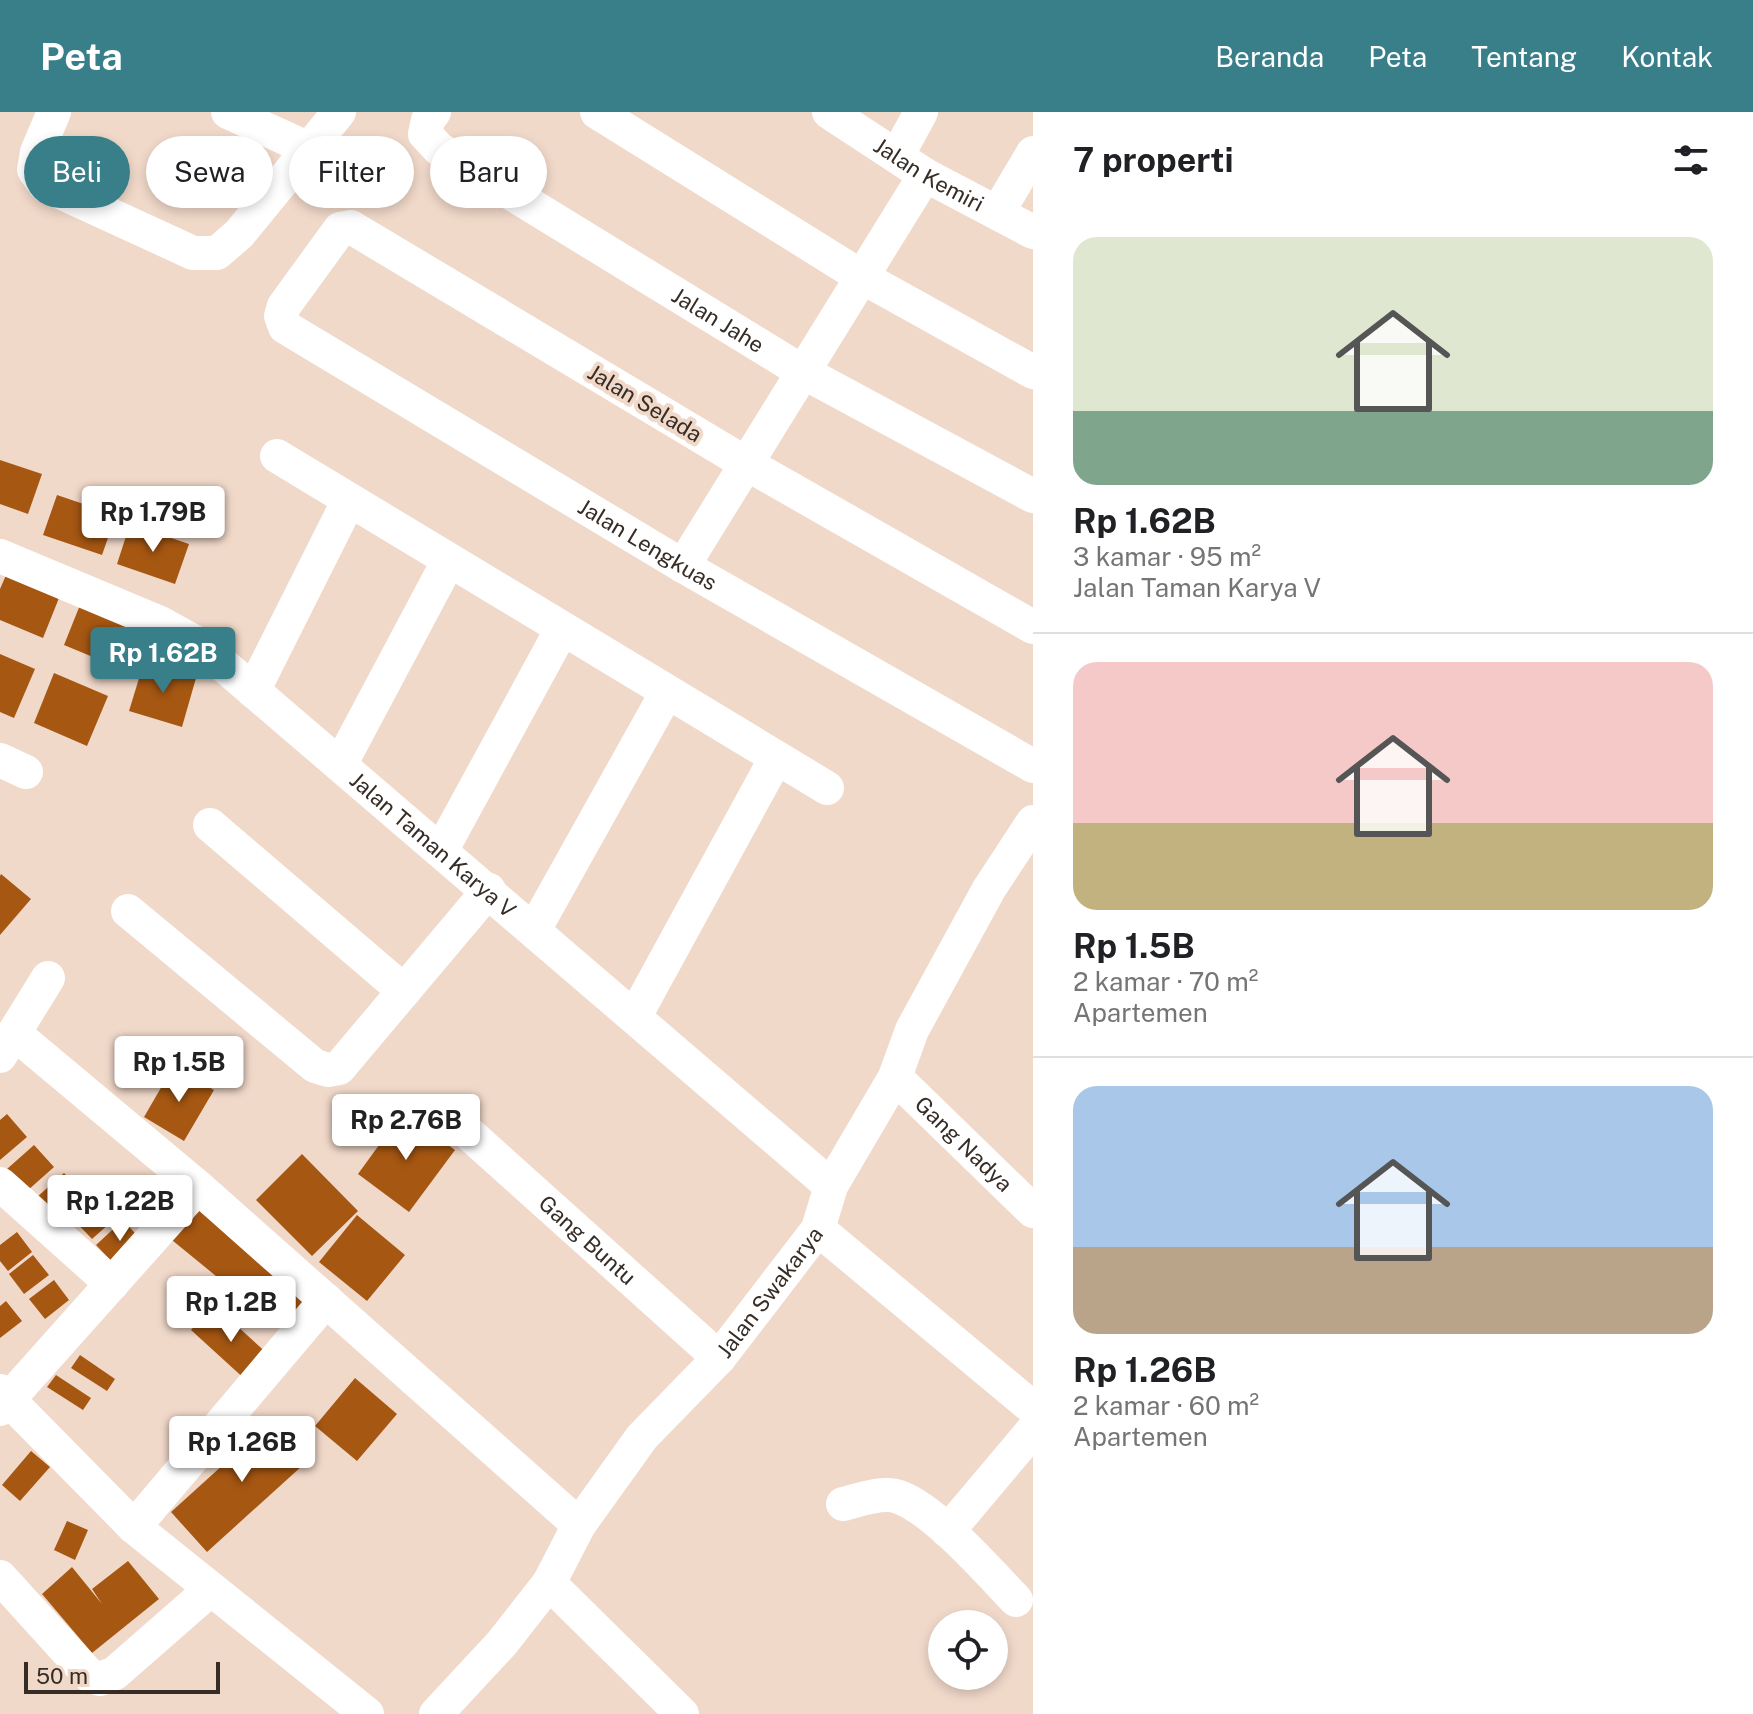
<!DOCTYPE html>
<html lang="id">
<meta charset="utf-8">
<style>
body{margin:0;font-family:"Public Sans",sans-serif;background:#f6f6f6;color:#202124;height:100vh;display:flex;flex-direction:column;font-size:30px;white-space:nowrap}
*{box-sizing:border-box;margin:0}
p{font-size:26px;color:#757577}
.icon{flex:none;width:44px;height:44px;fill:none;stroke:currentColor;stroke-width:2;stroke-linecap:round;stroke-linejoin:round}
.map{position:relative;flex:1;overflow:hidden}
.panel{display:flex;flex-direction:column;background:#fff;width:720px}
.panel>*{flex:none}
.banner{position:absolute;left:24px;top:24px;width:760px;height:72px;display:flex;gap:16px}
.controls{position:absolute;left:928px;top:1498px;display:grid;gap:16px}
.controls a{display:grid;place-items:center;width:80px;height:80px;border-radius:50%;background:#fff;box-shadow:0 4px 12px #0003;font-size:40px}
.scale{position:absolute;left:24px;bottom:20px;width:196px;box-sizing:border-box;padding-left:8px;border:4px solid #362d27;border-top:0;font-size:22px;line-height:28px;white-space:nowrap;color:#362d27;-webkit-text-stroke:6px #f1d9ca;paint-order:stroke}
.price{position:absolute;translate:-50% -68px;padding:0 18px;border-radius:8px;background:#fff;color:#222;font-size:26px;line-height:52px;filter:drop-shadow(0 2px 4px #0008)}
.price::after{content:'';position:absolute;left:50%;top:48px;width:24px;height:18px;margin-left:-12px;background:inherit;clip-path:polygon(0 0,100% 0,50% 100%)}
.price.current{background:#397f8a;color:#fff}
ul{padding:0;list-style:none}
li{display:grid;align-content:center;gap:16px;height:424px;padding:0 40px}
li+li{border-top:2px solid #e0e0e0}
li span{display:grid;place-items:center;height:248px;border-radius:24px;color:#555}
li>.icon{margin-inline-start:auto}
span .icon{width:144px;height:144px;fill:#fffc;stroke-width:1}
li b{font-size:34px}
h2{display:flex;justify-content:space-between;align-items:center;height:96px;padding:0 40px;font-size:34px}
.chip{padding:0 28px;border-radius:36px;background:#fff;box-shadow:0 4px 12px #0003;font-size:28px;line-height:72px}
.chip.current{background:#397f8a;color:#fff}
header{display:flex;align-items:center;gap:48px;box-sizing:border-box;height:112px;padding:0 40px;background:#397f8a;color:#fff}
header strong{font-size:38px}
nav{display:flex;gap:44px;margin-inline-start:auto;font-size:28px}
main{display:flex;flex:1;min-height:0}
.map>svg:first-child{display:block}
.building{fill:#a65712}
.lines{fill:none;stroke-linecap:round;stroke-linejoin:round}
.minor{stroke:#fff;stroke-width:34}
.labels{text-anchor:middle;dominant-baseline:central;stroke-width:8;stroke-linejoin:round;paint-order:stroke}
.street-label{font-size:22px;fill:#362d27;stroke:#f1d9ca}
</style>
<header>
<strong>Peta</strong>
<nav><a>Beranda</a><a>Peta</a><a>Tentang</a><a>Kontak</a></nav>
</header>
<main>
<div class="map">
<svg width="1033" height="1602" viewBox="0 0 1033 1602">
<rect width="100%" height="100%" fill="#f1d9ca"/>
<path class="building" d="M0,348L42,362L28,402L0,392Z
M57,383L116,403L102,443L43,423Z
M130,412L189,432L175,472L117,452Z
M10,454L63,476L43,526L0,508V477Z
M84,483L138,506L117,555L64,533Z
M0,542L35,557L14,606L0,600Z
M144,550L196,566L182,615L129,599Z
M54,561L108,584L87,634L34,611Z
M1,762L31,787L0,823V764Z
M173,955L214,978L184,1029L144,1005Z
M403,1000L455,1038L409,1100L358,1062Z
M7,1002L27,1025L0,1048V1008Z
M34,1033L54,1055L27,1079L7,1057Z
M302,1042L358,1099L312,1144L256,1088Z
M64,1061L84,1083L57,1107L37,1085Z
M99,1081L119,1103L92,1127L71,1105Z
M192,1093L315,1189L287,1222L167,1124Z
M357,1103L405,1143L367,1189L319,1150Z
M123,1108L143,1130L116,1154L96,1133Z
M17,1120L32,1140L8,1159L0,1149V1133Z
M33,1143L49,1163L24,1182L9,1162Z
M54,1168L69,1188L45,1207L29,1187Z
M6,1189L22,1209L0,1226V1194Z
M214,1193L271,1245L248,1270L191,1218Z
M80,1243L115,1267L107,1279L71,1256Z
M56,1263L91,1286L83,1298L47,1275Z
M355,1266L397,1302L357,1349L315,1314Z
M277,1304L313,1344L207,1440L171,1400Z
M31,1339L50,1355L20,1389L2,1373Z
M67,1409L88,1418L75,1448L54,1438Z
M128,1449L159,1487L92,1541L42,1482L72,1455L102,1492L92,1477Z"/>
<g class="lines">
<g class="minor">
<path d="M54,0L37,40L34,58L45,73L193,141H217L239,122L339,0"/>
<path d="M228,0L307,36"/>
<path id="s1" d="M434,0L428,8L425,22L439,37L803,260L1033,384"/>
<path d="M597,0L862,165L1033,260"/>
<path id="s2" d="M829,0L925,63L1033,120"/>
<path d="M897,44L921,0"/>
<path d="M998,100L1033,41"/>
<path d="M277,344L827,676"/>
<path id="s3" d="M0,444L160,511L200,533L831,1074"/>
<path d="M683,454L925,63"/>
<path id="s4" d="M1033,515L747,352L351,115L340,117L284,194L281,204L285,215L683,454L1033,654"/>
<path d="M253,579L349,388"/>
<path d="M0,648L26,660"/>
<path d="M340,653L449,448"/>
<path d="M210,713L404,879"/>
<path d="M441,739L562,517"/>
<path d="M128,799L315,954L328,958L339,956L489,778"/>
<path d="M534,818L667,580"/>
<path d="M635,904L776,646"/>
<path d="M14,921L48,866"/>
<path d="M0,944L14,921L198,1075L579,1413"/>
<path id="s5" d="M895,965L1033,1099"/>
<path id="s6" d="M455,1009L719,1246"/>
<path d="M0,1072L112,1172"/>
<path d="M818,1117L1033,1296"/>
<path d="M0,1279L134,1415L367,1602"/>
<path d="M0,1297L198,1075"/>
<path d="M843,1392C859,1388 883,1379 899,1385C935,1398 988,1459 1016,1488"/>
<path d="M134,1415L326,1188"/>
<path d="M948,1419L1033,1318"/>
<path d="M0,1465L89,1563L100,1567L115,1561L211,1477"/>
<path d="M549,1471L682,1602"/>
<path id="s7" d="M436,1602L502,1531L549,1471L579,1413L642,1325L719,1246L818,1117L831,1074L895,965L912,918L989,777L1033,710"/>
</g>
</g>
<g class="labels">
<g class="street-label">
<text stroke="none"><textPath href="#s2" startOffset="118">Jalan Kemiri</textPath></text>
<text stroke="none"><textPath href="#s1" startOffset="372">Jalan Jahe</textPath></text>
<text transform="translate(645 291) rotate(31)">Jalan Selada</text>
<text stroke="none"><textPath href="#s4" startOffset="1342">Jalan Lengkuas</textPath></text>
<text stroke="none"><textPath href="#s3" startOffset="526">Jalan Taman Karya V</textPath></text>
<text stroke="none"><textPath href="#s5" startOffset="96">Gang Nadya</textPath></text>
<text stroke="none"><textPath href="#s6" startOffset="178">Gang Buntu</textPath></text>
<text stroke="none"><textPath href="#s7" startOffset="540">Jalan Swakarya</textPath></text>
</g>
</g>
</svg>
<div class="controls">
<a><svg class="icon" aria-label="locate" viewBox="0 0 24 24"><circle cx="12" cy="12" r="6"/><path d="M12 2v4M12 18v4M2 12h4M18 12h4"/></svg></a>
</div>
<div class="scale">50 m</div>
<b class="price" style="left:153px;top:442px">Rp 1.79B</b>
<b class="price current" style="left:163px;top:583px">Rp 1.62B</b>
<b class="price" style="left:179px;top:992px">Rp 1.5B</b>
<b class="price" style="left:406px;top:1050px">Rp 2.76B</b>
<b class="price" style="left:120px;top:1131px">Rp 1.22B</b>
<b class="price" style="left:231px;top:1232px">Rp 1.2B</b>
<b class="price" style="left:242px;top:1372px">Rp 1.26B</b>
<div class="banner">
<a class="chip current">Beli</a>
<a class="chip">Sewa</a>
<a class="chip">Filter</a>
<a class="chip">Baru</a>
</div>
</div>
<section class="panel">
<h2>7 properti<svg class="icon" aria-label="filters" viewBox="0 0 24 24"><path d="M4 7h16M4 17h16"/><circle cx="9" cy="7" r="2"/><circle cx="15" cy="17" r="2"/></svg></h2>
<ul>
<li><span style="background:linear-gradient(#dfe7d0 70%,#7fa58c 0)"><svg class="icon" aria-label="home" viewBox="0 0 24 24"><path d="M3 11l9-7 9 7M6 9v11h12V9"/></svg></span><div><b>Rp 1.62B</b><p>3 kamar · 95 m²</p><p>Jalan Taman Karya V</p></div></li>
<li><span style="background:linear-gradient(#f6c9c9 65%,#c2b280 0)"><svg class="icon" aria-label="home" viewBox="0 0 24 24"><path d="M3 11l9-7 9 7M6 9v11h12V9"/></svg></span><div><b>Rp 1.5B</b><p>2 kamar · 70 m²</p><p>Apartemen</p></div></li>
<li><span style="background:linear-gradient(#a9c7e8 65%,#b9a48a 0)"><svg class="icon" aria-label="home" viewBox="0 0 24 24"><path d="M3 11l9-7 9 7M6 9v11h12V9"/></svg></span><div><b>Rp 1.26B</b><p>2 kamar · 60 m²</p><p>Apartemen</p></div></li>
</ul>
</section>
</main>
